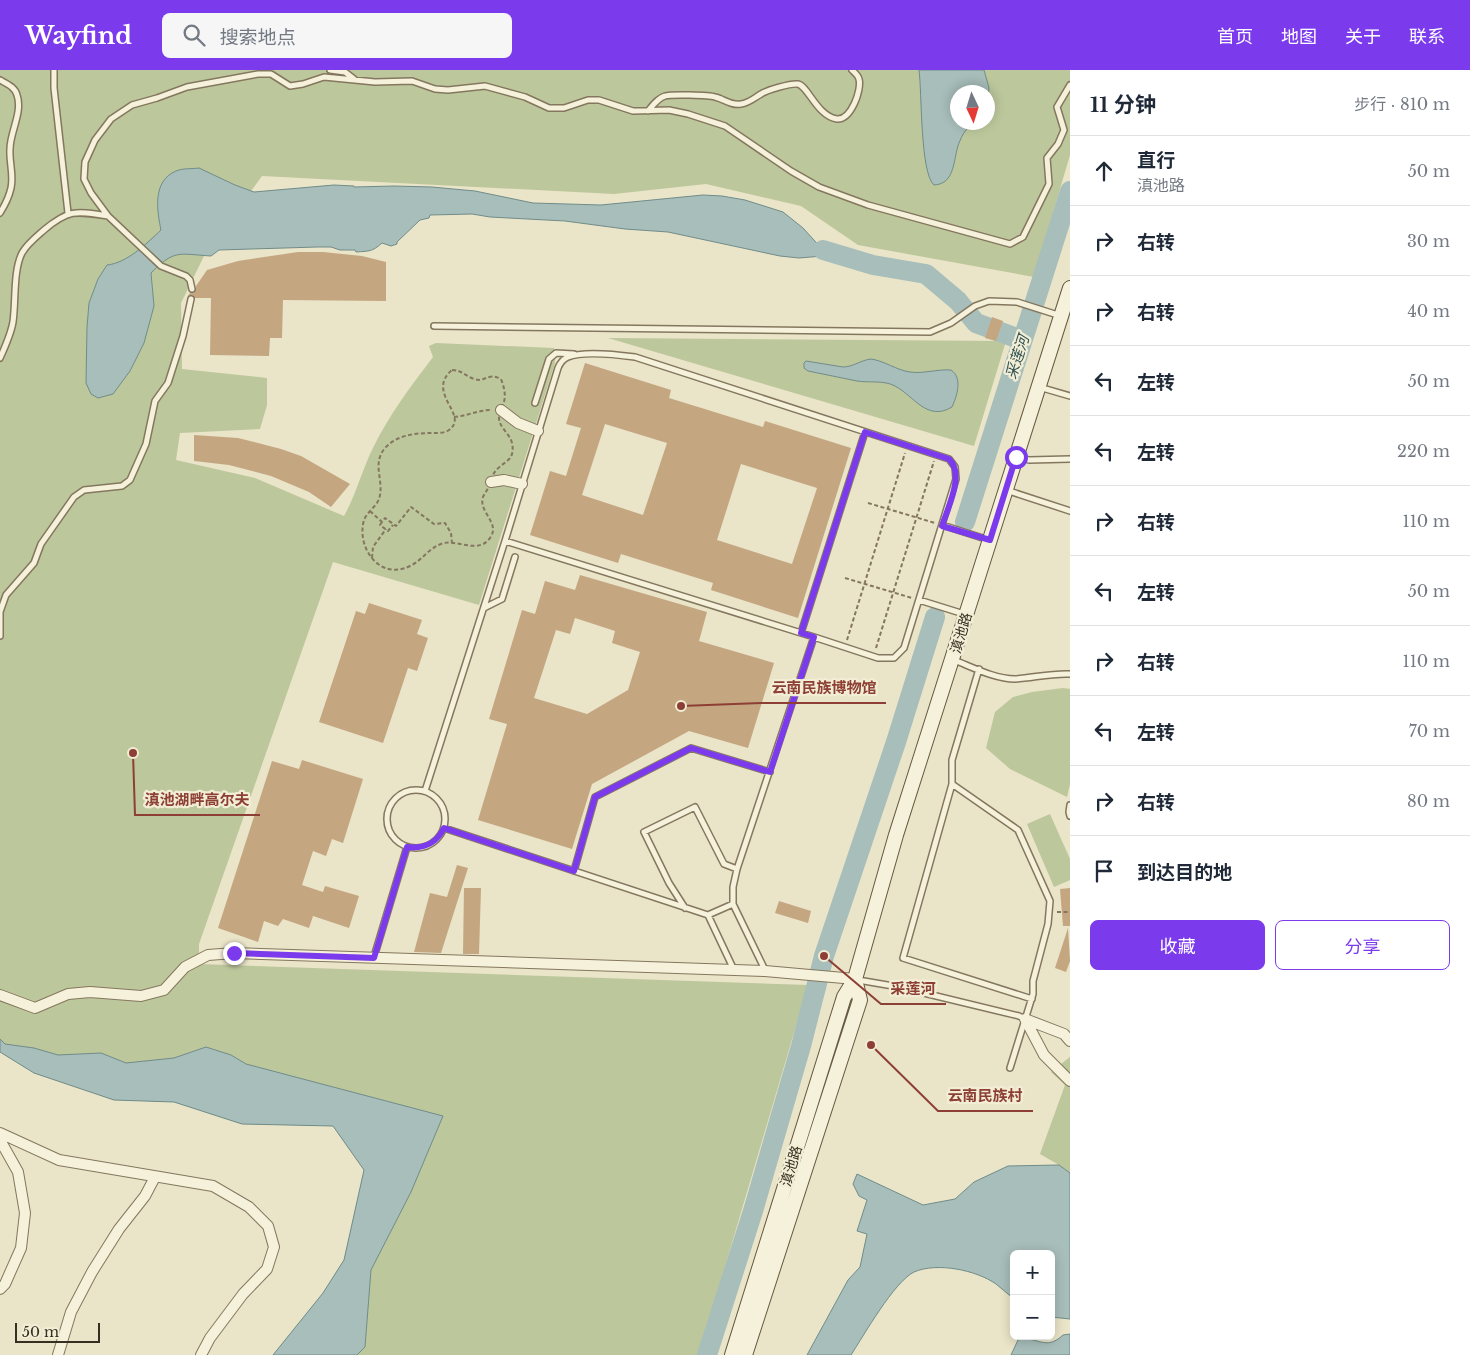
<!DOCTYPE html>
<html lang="zh">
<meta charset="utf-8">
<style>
body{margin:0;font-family:"Libre Baskerville","Noto Sans SC",serif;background:#f6f6f7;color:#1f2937}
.controls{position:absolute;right:15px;bottom:15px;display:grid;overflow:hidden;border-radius:8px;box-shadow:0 2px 12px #0003}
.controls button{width:45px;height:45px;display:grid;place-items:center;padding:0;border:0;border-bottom:1px solid #e0e1e3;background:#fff;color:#1f2937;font:25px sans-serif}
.compass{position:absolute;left:950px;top:15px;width:45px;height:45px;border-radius:50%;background:#fff;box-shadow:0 2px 12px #0003;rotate:176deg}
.scale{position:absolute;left:15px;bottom:12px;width:85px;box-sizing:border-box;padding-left:5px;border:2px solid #362e21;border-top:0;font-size:14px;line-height:18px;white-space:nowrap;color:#362e21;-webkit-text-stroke:4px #f2eed6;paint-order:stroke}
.stop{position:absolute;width:15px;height:15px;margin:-11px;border:4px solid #7c3aed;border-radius:50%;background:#fff}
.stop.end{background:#7c3aed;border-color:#fff;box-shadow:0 1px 5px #0008}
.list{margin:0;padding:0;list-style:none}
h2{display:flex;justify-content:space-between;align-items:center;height:65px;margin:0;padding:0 20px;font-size:21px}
h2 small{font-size:16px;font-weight:400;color:#747a83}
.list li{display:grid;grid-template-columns:32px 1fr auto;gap:15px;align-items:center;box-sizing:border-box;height:70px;padding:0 20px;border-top:1px solid #e0e1e3}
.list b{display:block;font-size:19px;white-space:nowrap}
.list p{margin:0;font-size:16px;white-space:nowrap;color:#747a83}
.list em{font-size:16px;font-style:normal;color:#747a83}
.actions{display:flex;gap:10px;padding:15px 20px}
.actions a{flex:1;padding:11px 0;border:1px solid #7c3aed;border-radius:8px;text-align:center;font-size:18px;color:#7c3aed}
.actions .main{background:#7c3aed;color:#fff}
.icon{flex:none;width:28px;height:28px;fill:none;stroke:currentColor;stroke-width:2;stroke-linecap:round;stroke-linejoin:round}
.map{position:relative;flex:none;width:1070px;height:1285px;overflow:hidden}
header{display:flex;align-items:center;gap:30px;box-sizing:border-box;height:70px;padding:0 25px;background:#7c3aed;color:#fff}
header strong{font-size:24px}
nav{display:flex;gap:28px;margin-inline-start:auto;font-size:18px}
.search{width:350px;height:45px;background:#f6f6f7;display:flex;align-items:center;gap:12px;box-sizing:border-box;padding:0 18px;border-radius:8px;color:#747a83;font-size:19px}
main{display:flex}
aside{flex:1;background:#fff}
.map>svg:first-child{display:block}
.green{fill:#bdc79c;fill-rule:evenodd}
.water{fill:#a8bebb;stroke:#708c89}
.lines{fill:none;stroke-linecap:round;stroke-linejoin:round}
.river{stroke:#a8bebb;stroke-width:20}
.building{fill:#c4a681;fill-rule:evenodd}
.lane-casing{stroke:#84775f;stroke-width:8}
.street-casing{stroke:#84775f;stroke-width:12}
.secondary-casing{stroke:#665942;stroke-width:16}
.path{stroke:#84775f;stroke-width:2;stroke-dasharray:4 2.5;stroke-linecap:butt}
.lane{stroke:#f6f1da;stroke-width:5}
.street{stroke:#f6f1da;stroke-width:10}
.secondary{stroke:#f6f1da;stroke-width:14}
.route{stroke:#7c3aed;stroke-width:6}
.labels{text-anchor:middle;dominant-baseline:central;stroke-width:4.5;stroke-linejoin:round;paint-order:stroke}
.street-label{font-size:14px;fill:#362e21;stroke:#f2eed6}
.water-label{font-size:15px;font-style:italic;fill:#325254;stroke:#f2eed6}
.leader{fill:none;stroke:#8d3f35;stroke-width:2}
.callout-dot{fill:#8d3f35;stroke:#f2eed6;stroke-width:2}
.callout-label{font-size:15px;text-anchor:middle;font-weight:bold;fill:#8d3f35;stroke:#f2eed6;stroke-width:4.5;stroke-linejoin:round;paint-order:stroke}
</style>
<header>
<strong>Wayfind</strong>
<div class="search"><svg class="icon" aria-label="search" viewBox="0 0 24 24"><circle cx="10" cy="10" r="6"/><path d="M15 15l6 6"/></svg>搜索地点</div>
<nav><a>首页</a><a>地图</a><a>关于</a><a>联系</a></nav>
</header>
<main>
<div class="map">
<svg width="1070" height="1285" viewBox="0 0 1070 1285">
<rect width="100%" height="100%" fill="#eae4c8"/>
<path class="green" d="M0,0H1070V85L1034,207L858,175L801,136L706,114L614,124L262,106L205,184L181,233L182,299L267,308V335L260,359L180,363L176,390L255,408L344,446C356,425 362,400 373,378C389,345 411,316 433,287L429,276L436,273L554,278L555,293L479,535L333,492L199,874V894L808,915L699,1285H273L323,1223L344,1190L364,1100L333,1056L242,1054L174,1032L114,1030L34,1003L0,982ZM958,22H988V52H958Z
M608,268L1006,271L974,376Z
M1063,618L1070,619V714L1067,727L1010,699L986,678L995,642L1013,627L1032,622Z
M1050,744L1070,789V810L1054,817L1027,754Z
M1070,987V1103L1059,1095L1040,1084L1065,1015L1051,1002Z"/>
<path class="water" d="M919,0H984L989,18L988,29V22H958V52L972,53C966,59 962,65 959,73C953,88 956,114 934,115C920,103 922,22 919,0Z
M199,98L235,115L254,122L334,115L354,116V117L394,116L432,117L475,121L533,133L601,135L703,125L722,126L745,130L783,142L803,158L823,180V186L799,188L780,186L668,162L625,159L565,151L490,147L472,144L430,145L429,148L420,150L397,172V174L391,176L382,173C372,182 369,181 356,182L355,180H340L331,177H317L219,180L211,186C178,184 175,179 151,203L154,236L144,273L130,301L113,324L98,328L91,324L86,313L87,257L89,233L98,209L107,195C127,193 146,174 161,160C157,141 152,111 176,101C183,98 192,99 199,98Z
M871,289C885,291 896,300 910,302C923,304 937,299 951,300C963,308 957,326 952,337C927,352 914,326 895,316C884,310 869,313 857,311C841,308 824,304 808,301L804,298V293L806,291L843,297C853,297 861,290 871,289Z
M0,969L5,974L34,978L58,985L101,983L126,993L174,988L206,977L231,985L246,994L443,1046L411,1122L371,1200L365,1277L357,1285H273L323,1223L344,1190L364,1100L333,1056L242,1054L174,1032L114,1030L34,1003L0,982Z
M1059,1095L1070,1103V1249L1051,1247V1184H1014V1229C1008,1224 1002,1219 996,1214C976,1200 937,1192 914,1202C894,1212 864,1265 851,1285H807L848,1210L860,1197L867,1164L857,1161L867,1130L859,1126L853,1114L857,1104L923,1135L955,1129L974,1112L1008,1096Z
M1070,1264V1285H1011L1018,1270C1037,1265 1045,1282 1063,1265Z"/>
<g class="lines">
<path class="river" d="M823,180L873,195L926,204L958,231L976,253L1022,270
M965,452L1070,121
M707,1285L753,1141L801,976L824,886L896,672L935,547"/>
</g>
<path class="building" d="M298,182H323L362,186L386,192V231L283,230L282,268H270L269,286L210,285L211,228H195L192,225L188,226L190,223L195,222L196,216L207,200L238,191Z
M992,247L1003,251L996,271L985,268Z
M585,293L671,320L669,328L763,357L765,351L851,378L798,548L711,520L713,513L621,484L618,493L530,465L550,401L566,406L581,358L566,354ZM605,354L667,373L643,445L582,425ZM741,394L817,418L792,494L717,470Z
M194,365L238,368L281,379L301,386L350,414L331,437L309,422L271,406L229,395L194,391Z
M580,505L707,542L699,571L774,593L748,678L689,661L592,714L572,779L478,750L507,654L489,649L522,540L535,544L545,511L575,520ZM575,548L615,561L612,573L640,582L628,620L587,644L534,628L556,560L570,564Z
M369,533L422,550L417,564L428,568L417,601L408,598L383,673L319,652L356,541L365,544Z
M302,690L363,709L343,773L332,769L326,786L313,781L302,815L323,822L325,816L359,826L349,858L313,846L309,858L283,849L278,856L264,851L258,872L218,858L272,691L299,699Z
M457,795L468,798L441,883L414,882L430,823L447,827Z
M464,818H481L479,884H463Z
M1070,818V856H1063L1060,819Z
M779,831L811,841L808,853L775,843Z
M1068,858L1070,891L1066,902L1055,898Z"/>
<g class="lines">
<g class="lane-casing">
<path id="lane" d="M54,0V18L68,143
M330,0L345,2L354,9
M0,10C7,14 15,17 17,25C23,42 10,62 10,79C9,92 14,105 11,118C9,127 5,135 0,143
M648,41C653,35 658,28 665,26C671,24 709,25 715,27C724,29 731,36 741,34C749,33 754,28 761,24C767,20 791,13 798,14C808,16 817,46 837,49C851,50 862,20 859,9C858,5 855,3 852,0
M192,219L190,210L186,206L161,196L108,146L91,123L84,109L85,92L95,70L111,49L132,35L157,28L187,17L258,4H271L290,16L303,14L324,7L375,12L412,11L435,19L448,20L485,16L525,27L549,38H564L588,30H599L633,41L669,40L688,44L725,56L791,101L819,117L868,135L1010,174L1023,167L1049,114L1047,88L1058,74L1064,60L1057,37L1070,15
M434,256L930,262L951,253L975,236L989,231L1017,232L1061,246
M0,288C5,277 11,264 13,252C16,231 13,201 22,183C27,174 36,167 44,160C69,139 76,141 108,146
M1039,317L1070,326
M535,333L549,289L556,283L574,284
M1018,387L1029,390L1070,389
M1006,420L1070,441
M942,455L989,470
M505,471L558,298C560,293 563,289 568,287C583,281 620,285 635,287L949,389L955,397L956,409L904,578L894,588H878L814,567
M919,530L964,544
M484,538L502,529L515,487
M801,563L865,362
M0,566V542L6,525L34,493L41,474L74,427L84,420L122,416L130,410L146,374L155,331L168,313L183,266L191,229
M954,590C972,597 995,609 1015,609C1033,608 1051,603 1070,604
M979,599L952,690V714L1018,760L1050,831L1048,854L1033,911V924L1010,998
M952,714L903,888L1032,929
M387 749a29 29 0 1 1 58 0a29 29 0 1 1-58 0Z
M425,721L505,471L814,567L737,799L733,817V834L708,845L444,758
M1070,735L1069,742L1070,746
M574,801L595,727L691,678L770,702
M733,834L765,900
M685,838L669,813L644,762L695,737L724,794L737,799
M708,845L734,900
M374,887L407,777
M858,910L899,917L1019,946L1025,949"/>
</g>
<g class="street-casing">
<path id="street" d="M501,340L518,353L538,361
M491,412L504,410L522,414
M0,925L35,938L68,924L90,922L141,926L164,920L185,897L208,885L234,883L765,901L855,909
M1025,949L1044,985L1070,1011
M1025,949L1064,964L1070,971
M0,1063L59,1090L213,1116L249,1137L268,1156L274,1177L267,1199L243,1224L210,1268L201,1285
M0,1070L18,1102L25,1143L21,1178L5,1214L0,1219
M58,1285L71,1242L92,1202L119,1159L145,1126L155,1107"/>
</g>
<g class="secondary-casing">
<path id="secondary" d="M732,1285L844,927L855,909L896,765L1070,218
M745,1285L860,930L855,909"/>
</g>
<path class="path" d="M452,300C462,300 465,306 474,309C485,313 487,302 501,309C504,317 506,324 504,332C502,338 499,343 499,349C500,358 510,364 512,373C516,392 502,391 494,403C492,407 491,412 489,417C487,420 485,423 483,427C478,442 501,453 490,468C479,484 458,470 444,473C429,477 423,490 410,496C380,511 356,478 364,450C367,442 376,437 379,429C385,411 371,395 385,378C398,364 417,363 434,363C439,363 445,363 449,360C470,345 425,323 452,300Z
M454,347C467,346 478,340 491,340
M868,433L935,453
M370,441L382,452L385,448L396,456L411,437L434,454L445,453L451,463L452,473
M382,452L380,455L388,461L393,455
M372,488L373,477L386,459
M845,508L912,528
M847,570L905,383
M876,578L934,391
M1057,842H1070"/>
<use href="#lane" class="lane"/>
<use href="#street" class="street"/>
<use href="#secondary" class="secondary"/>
</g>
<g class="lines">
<path class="route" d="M234,883L374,888L407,777C424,779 436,774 444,758L574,801L595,727L691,678L770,702L814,567L801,563L865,362L949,389C965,404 948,437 942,456L990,470L1016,387"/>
</g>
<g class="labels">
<g class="street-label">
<text transform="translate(961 563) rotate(-73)">滇池路</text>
<text transform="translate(791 1096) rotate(-73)">滇池路</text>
</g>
<g class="water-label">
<text transform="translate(1017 287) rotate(-72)">采莲河</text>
</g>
</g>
<path class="leader" d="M681 636L761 633H886M133 683L135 745H260M824 886L881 934H946M871 975L938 1041H1033"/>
<g class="callout-dot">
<circle cx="681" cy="636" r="5"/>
<circle cx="133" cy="683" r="5"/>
<circle cx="824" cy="886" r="5"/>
<circle cx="871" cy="975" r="5"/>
</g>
<g class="callout-label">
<text x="824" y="623">云南民族博物馆</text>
<text x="197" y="735">滇池湖畔高尔夫</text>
<text x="913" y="924">采莲河</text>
<text x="985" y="1031">云南民族村</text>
</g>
</svg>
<div class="controls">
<button>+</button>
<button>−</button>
</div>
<svg class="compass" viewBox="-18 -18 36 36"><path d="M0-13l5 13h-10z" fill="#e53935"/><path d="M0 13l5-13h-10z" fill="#747a83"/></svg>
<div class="scale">50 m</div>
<div class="stop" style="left:1016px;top:387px"></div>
<div class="stop end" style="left:234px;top:883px"></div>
</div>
<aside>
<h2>11 分钟<small>步行 · 810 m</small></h2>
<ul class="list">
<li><svg class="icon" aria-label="ahead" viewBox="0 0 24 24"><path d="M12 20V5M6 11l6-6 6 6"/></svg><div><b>直行</b><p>滇池路</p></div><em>50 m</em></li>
<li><svg class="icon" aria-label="right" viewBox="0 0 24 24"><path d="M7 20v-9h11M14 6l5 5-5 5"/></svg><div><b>右转</b></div><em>30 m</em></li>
<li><svg class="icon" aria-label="right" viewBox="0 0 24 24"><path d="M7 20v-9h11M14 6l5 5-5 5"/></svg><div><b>右转</b></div><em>40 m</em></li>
<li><svg class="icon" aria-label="left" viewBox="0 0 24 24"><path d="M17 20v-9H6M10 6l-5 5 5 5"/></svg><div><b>左转</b></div><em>50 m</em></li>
<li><svg class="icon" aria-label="left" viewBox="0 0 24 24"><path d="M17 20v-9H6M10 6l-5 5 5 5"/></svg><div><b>左转</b></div><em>220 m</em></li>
<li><svg class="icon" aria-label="right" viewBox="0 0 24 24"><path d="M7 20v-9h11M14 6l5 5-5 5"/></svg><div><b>右转</b></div><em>110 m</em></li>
<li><svg class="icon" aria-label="left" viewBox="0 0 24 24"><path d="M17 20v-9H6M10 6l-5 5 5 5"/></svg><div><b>左转</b></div><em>50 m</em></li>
<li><svg class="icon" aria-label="right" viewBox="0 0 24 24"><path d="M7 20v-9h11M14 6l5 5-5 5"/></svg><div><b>右转</b></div><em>110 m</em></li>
<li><svg class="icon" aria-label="left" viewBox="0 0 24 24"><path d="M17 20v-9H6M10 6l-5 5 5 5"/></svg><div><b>左转</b></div><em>70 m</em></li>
<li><svg class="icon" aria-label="right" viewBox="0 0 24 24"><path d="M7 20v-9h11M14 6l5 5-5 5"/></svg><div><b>右转</b></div><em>80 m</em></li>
<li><svg class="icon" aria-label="arrive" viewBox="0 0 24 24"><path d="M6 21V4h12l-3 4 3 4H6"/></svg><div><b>到达目的地</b></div></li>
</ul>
<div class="actions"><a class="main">收藏</a><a>分享</a></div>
</aside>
</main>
